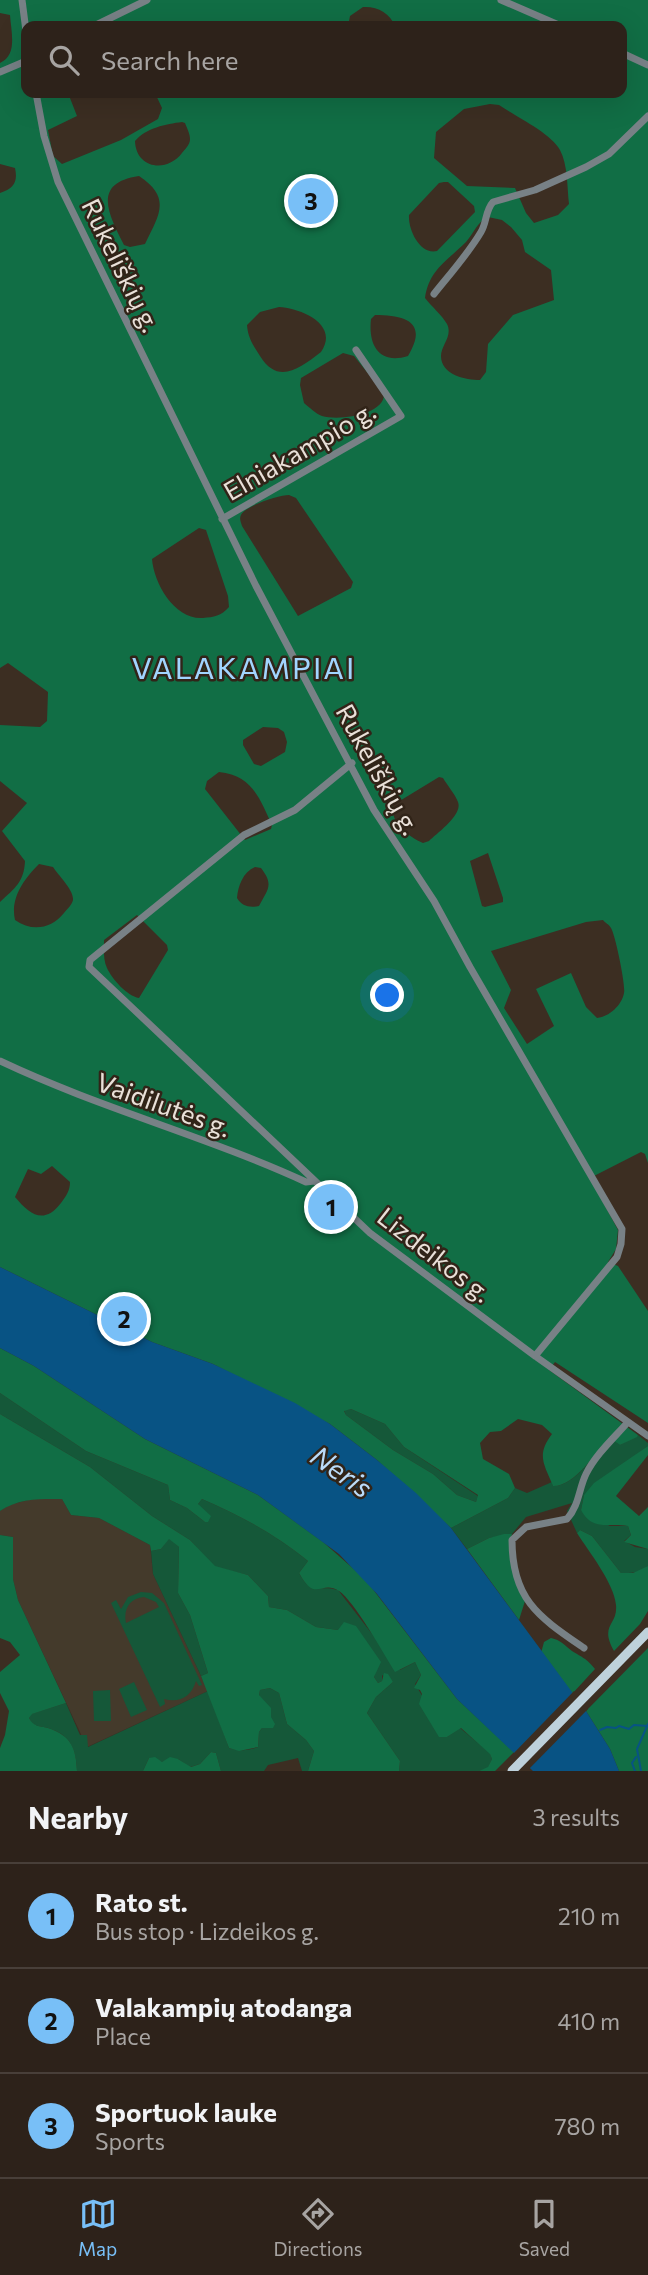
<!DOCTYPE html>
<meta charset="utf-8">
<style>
body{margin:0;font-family:Commissioner,sans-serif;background:#392f27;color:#f1f3f6}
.you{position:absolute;left:388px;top:996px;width:24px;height:24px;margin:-18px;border:5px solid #fff;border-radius:50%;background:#1a73e8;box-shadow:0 0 0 10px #1a73e833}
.badge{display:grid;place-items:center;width:46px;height:46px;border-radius:50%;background:#78bff7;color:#111;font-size:23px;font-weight:700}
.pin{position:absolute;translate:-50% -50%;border:4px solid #fff;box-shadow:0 2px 7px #0006}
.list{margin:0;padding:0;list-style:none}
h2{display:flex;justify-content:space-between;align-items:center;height:91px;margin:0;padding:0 28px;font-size:30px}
h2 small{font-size:23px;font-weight:400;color:#a7a4a2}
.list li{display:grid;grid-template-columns:46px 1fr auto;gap:21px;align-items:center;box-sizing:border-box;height:105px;padding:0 28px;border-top:2px solid #483f39}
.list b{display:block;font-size:26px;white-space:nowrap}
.list p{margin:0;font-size:23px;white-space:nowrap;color:#a7a4a2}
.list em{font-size:23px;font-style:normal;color:#a7a4a2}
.icon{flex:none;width:38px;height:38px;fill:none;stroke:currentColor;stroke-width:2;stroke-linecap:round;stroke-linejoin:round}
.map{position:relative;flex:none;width:648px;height:1771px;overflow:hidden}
.search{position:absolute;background:#2d221a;box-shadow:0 7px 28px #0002;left:21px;right:21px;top:21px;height:77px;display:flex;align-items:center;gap:18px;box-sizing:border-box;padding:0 24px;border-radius:14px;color:#a7a4a2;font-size:26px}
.sheet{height:406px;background:#2d221a}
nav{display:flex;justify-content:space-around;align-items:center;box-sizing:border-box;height:98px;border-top:2px solid #483f39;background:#2d221a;font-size:19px;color:#a7a4a2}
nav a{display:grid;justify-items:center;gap:4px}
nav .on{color:#78bff7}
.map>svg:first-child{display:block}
.education{fill:#443a2b}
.green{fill:#155839;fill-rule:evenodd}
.forest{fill:#116e45;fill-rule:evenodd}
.water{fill:#085384}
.pier{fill:#3c2e22}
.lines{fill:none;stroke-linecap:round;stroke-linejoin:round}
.stream{stroke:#085384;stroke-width:2}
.minor{stroke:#788186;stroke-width:7}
.major{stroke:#bed1db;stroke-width:9}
.labels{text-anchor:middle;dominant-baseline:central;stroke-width:5;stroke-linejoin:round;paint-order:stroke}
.street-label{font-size:26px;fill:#e9e0d8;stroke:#312418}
.water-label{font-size:28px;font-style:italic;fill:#badbf9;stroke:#312418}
.quarter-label{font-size:30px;letter-spacing:2px;fill:#a1d5ff;stroke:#312418}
</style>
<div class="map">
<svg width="648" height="1771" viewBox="0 0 648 1771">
<rect width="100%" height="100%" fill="#3c2e22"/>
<path class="education" d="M32,1499H62L71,1515L99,1518L150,1545L153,1574L208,1691L87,1747L18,1600L13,1579V1537L0,1535V1511L9,1505Z"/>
<path class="green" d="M0,1393L86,1451L168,1485L170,1500L187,1508L205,1522L198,1504L202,1499C241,1516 275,1534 308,1561L299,1573C312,1597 318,1584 338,1590L400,1670L415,1662L421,1675L415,1684L447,1737L460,1728L490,1753L492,1759L488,1768L479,1771H399L400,1761L367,1713L376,1697L393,1682L382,1675V1681L378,1683L374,1677L376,1670L338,1630L316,1627L287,1610L269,1607L268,1596L248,1575L215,1567L190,1540L152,1516L90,1467L0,1414Z
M351,1409L385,1424L404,1447L478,1496L476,1502L457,1495L433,1474L393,1450L346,1415L344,1410Z
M638,1435L648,1443V1446L584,1495L581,1510L610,1526H628L631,1535L624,1541L635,1547L648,1549V1566C640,1573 631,1573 621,1573L592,1536L580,1530L577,1533L567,1511L572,1503L526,1517L512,1534L489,1538L467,1549L451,1528L508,1498L515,1488L527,1493L552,1482L553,1486C574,1487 597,1452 610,1437L620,1445Z
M169,1538L179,1547L178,1593L190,1615L208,1673L201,1676L153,1574L151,1551L161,1549Z
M141,1592L152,1593L164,1603L202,1685L199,1686L196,1681C191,1697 180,1703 164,1699L165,1704L160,1707L111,1603L116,1600L121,1609L128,1597ZM144,1597L156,1602L159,1607L126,1623C123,1609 130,1598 144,1597Z
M134,1682L147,1710L131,1717L119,1689Z
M270,1688L279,1693L287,1724L306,1740L314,1751L308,1771H302L298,1758L268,1765L264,1771H221L216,1753L211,1752L200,1764L190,1767L178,1759L162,1762L149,1758L143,1771H77C76,1749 71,1735 48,1728C39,1726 33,1727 29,1718L31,1714L66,1703L80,1735H87L88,1747L208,1691L229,1748C239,1751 248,1751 258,1747L259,1732L262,1728H273L259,1695L260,1690Z
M110,1690L111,1721H94L93,1691Z"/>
<path class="forest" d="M0,0H648V1163L645,1154L641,1152L590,1178L618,1230L616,1249L608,1262L618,1266L648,1311V1423L555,1362L549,1370L638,1435L637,1437L620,1445L610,1438C596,1452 574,1487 553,1486C544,1464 536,1455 552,1434L542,1425L518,1419L501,1431L490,1432L480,1443L483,1459L509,1474L515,1488L508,1498L451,1528L377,1460L330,1424L213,1364L152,1342L0,1267V902C15,888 24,882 25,861L2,831L27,803L0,781V725L40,727L47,721L48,692L8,663L0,668V193C14,188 18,182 15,168L0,164V63C18,55 11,32 10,15L0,13ZM363,7C377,6 390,13 395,26H622V93H155L162,108L158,119L121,140L62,164L53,156L48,130L77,116L68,93H26V26H348L350,16ZM490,104L499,105C515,116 551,133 560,150C568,165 567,187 569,204L558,215L534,223L526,213L515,188L467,186L434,158L436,132L464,109ZM182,122L185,123C187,128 190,134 190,139C190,145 185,149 182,153C167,173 136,169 135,141C146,128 166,124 182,122ZM139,176C172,198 159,215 145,244L130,247L124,245C109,215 91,183 139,176ZM444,182H448L474,206L475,212L437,251C420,255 408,230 409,215L439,183ZM488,217L502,220L511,227L522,240L525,252L551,270L554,300L513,315L488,344L486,372L480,380C466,380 441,375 441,356C441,345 453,336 447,324C442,315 431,306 425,298C429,270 447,261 466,242C474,233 477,222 488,217ZM279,307C300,308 340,324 321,352C299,369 278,385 260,356C253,345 248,338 247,325L260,312ZM375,315C407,315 428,323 408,356C379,365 368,345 371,319ZM343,353L354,356L384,393C386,415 339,421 322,416C316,414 309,407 304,403L300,385L301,378ZM289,495L296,498L353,582L351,588L298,616L242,526C241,522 239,519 241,515C245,506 279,495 289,495ZM199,528L206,530L228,596L229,607C221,616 214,617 203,618C175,620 154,584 152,559ZM263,727L278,728L284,732L287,742L285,752L261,766L254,764L243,745V740ZM219,772C252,775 260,799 272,825L271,829L245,840L205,789L207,781ZM439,777L443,778C447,785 455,794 458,802C463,815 437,833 429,841L423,843C408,836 390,823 393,805ZM488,853L503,898V902L485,907L482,906L470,861ZM39,864L53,867C58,875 74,890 73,900C72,905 67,909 64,913C51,929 32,932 15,920C10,898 24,879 39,864ZM255,867L261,868C274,885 268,889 259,906C249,908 242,906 237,898C238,886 243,872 255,867ZM137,915L167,945L168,950L139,998C127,996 112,979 107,968C103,960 104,948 104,940ZM603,920C605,923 609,924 611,928C615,934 626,986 624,993C622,1005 609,1017 597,1018L586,1007L571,973L536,989L554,1026L527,1044L504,1008L511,990L491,951L586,922ZM52,1166L70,1182C70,1191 66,1196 61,1203C44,1225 30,1215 15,1197L28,1169L41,1174ZM351,1409L385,1424L404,1447L478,1495L476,1502L457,1495L433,1474L393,1450L346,1415L344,1411Z
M0,1348L34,1366L145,1439L258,1495L323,1542L365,1579L457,1699L514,1752L495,1771H479L488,1767L492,1759L490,1754L461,1728L447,1737H439L419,1704L422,1694L420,1690L414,1688L421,1675L415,1662L395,1672C384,1654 354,1601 339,1591C321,1579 316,1604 299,1573L308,1561C275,1534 241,1516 202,1499L198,1504L211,1516L208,1522H205L187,1508L170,1500L168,1485L86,1451L0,1393Z
M0,1414L90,1467L152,1516L190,1540L215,1566L248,1575L268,1596L269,1607L287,1610L316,1627L338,1630L344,1622L356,1626L381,1662L374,1677L378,1683L382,1681L384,1673L388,1674L393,1682L376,1697L367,1713L400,1761L399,1771H308L314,1751L306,1740L287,1724L279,1693L270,1688L260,1690L259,1695L271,1708V1717L275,1724L273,1728H262L259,1732L258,1747L239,1751L229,1748L201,1676L208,1673L190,1615L178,1593L179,1547L169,1539L161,1549L151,1551L150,1545L99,1518L71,1515L62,1499C40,1499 19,1498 0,1511Z
M648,1446V1455L616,1496L639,1516L648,1507V1549L624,1542L631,1535L628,1526C608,1522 593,1532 581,1510L584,1495L594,1483Z
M580,1530L592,1536L621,1573H633L648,1566V1611L640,1624L614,1651C599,1624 618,1626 616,1605C614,1583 589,1552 577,1533Z
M504,1534H512L510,1543L525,1601L519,1620L467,1549L489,1538Z
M0,1535L13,1537V1579L18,1600L66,1703L32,1714L29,1718C34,1727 39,1726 48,1728C72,1736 76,1749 77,1771H0V1748L5,1735L9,1711L0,1693V1672L20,1655L10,1642L0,1638Z
M551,1638C561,1640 564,1645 572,1651C583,1658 586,1658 595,1669L572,1694L541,1653L544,1642Z
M648,1648V1771H619L610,1749L586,1711Z
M211,1752L216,1753L221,1771H143L149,1758L155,1757L162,1762L170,1757L178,1759L191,1767L200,1764Z"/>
<path class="water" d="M0,1267L152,1342L213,1364L295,1403L330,1424L377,1460L416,1493L451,1528L586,1711L610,1749L619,1771H533L457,1699L377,1594L339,1554L258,1495L145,1439L34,1366L0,1348Z"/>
<path class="pier" d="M574,1691L588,1709L528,1770L512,1755Z"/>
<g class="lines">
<path class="stream" d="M600,1730L607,1727L616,1728L619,1726L629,1729L634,1725L648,1726
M635,1771L632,1763L636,1757
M641,1771L637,1749L648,1724"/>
<path class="minor" d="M22,0L26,31
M501,0L561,26
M94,26L147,0
M622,53L648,65
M0,72L26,61
M36,93L44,136L58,182L256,586L374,810L434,901L470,967L622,1229L621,1244L617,1257L535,1356
M434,294C450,274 468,254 481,232C487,222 485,211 493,202L535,190L586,167L609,154L648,116
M222,519L401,416L356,350
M352,763L295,810L244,835L90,960L89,967L370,1233L535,1356L648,1436
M0,1061C99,1108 206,1136 306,1182L314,1181
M584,1648C539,1617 512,1600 512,1540L526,1527L567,1519C579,1506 579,1488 586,1474C596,1454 614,1438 628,1422"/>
<path class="major" d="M512,1771L648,1632"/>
</g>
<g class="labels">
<g class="street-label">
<text transform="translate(122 265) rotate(64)">Rukeliškių g.</text>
<text transform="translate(299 450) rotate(-30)">Elniakampio g.</text>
<text transform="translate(379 769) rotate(61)">Rukeliškių g.</text>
<text transform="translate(164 1104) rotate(20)">Vaidilutės g.</text>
<text transform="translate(435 1254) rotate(38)">Lizdeikos g.</text>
</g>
<g class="water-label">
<text transform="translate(342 1471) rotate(35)">Neris</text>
</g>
<g class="quarter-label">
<text x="244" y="666">VALAKAMPIAI</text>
</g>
</g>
</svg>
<div class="you"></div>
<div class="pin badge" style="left:331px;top:1207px">1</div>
<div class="pin badge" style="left:124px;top:1319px">2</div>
<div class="pin badge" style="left:311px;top:201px">3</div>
<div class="search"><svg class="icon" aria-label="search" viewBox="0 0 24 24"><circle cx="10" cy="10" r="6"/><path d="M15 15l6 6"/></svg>Search here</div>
</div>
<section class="sheet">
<h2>Nearby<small>3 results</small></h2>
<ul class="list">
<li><span class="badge">1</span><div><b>Rato st.</b><p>Bus stop · Lizdeikos g.</p></div><em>210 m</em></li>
<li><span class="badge">2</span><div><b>Valakampių atodanga</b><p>Place</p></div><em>410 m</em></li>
<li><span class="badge">3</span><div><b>Sportuok lauke</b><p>Sports</p></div><em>780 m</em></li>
</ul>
</section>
<nav>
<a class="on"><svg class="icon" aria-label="map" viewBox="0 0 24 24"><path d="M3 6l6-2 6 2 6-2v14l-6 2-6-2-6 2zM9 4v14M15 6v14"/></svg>Map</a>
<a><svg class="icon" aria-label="directions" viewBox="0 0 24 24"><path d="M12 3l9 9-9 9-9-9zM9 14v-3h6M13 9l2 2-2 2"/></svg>Directions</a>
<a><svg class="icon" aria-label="saved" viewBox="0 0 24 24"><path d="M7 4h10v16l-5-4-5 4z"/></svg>Saved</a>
</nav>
